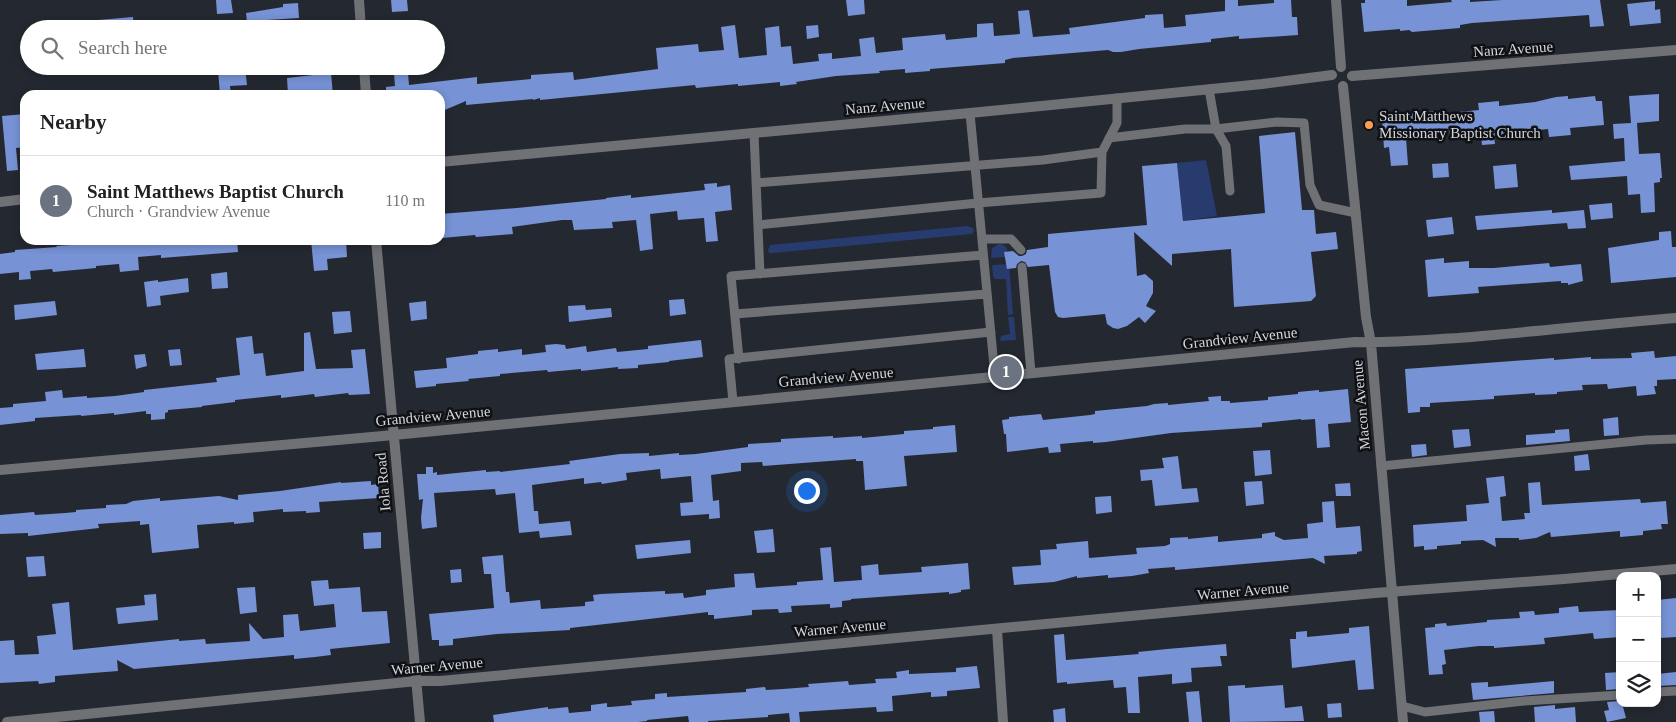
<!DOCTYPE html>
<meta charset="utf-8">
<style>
body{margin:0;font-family:Georgia,serif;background:#f2f2f2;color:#202124}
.controls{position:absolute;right:15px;bottom:15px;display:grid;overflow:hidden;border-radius:10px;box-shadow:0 2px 8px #0003}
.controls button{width:45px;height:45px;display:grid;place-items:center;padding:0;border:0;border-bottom:1px solid #e0e0e0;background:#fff;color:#202124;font:25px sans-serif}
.you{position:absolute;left:806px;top:490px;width:18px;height:18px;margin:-12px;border:4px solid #fff;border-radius:50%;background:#1a73e8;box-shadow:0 0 0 8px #1a73e833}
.badge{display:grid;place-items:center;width:32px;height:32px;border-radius:50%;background:#111827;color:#fff;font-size:16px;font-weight:700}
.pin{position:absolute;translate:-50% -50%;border:2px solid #fff;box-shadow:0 1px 5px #0006}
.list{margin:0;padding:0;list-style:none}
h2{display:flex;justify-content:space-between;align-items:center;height:65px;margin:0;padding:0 20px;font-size:21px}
h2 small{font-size:16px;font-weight:400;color:#757577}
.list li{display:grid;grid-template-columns:32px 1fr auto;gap:15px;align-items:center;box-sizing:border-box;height:90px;padding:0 20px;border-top:1px solid #e0e0e0}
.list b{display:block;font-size:19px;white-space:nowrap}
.list p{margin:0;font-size:16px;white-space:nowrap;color:#757577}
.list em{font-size:16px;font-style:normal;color:#757577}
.icon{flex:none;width:28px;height:28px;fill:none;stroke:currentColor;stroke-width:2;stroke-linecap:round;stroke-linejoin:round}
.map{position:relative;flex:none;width:1676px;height:722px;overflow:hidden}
.search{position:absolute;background:#fff;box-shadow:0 2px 8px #0003;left:20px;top:20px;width:425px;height:55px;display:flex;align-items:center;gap:12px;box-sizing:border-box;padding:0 18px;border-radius:28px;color:#757577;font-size:19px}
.panel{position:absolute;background:#fff;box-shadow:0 2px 8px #0003;left:20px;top:90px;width:425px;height:155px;border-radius:15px}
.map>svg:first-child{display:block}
.green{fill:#283b6f}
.building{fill:#7792d5}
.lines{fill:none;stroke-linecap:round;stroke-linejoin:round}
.lane{stroke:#6f7175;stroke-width:9}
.street{stroke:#6f7175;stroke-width:10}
.poi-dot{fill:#fc9d53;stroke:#0f1114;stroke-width:2}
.labels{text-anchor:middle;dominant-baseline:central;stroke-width:5;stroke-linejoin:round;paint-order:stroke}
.street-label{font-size:15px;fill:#d3d6db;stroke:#0f1114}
.poi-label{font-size:15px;fill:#d3d6db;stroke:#0f1114;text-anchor:start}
</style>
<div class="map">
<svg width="1676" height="722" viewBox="0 0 1676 722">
<rect width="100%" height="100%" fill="#242830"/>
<path class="green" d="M1206,160L1217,216L1183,221L1177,163Z
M967,226L973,228L974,231L972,234L773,253H769L768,250L770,245Z
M999,244H1002L1007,248V257L991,258L992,248Z
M1009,264L1013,314L1008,315L1006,279H995L993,276L992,265Z
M1008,317H1014L1016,340L1000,341L1001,336L1010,334Z"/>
<path class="building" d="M216,0H231L233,13L217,14Z
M391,0H407L408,11L392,12Z
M846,0H864L865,14L848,16Z
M1225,0H1238V6L1274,3V0H1291L1292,17H1297L1298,35L1239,39V36L1211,39V42L1139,49L1121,52H1113L1108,50L1013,58L1005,60V63L930,69V71L905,73V69L879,71L880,73L836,76L796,82L797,84L780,86V82L738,86V84L696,88L695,85L540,100V98L533,100V99L466,105V101L440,112V95H386V87L395,86L394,74L408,73L409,85L477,77V84L531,79V75L573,72L574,80L658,69L656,48L698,44L699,52L724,50L721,27L735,25L739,58L767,55L765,28L779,26L781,47L791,46L793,64L819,61L818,54L832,53V59L861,56L859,39L874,37L876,53L903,50L902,38L945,34L946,40L977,37V24L993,23L994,36L1020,34L1018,11L1029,10L1033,37L1070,34L1069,28L1145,18V15L1163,14L1164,28L1186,26L1185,15L1225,11Z
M1365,0H1407V6L1452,2L1451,0H1470V2L1502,0H1600L1604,26L1590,27L1589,15L1472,23L1460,25V28L1412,32L1409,30L1400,31V29L1364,32L1361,3H1365Z
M1655,1V10L1660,9L1661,23L1630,26L1627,4Z
M298,3L299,18L267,20V24L253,26V21L247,22L246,13L283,7V4Z
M133,17L134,29H98V20Z
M818,25L819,37L807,39L806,26Z
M245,67L247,85L230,86L231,95H220L218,70Z
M331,73L333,95H315V92L288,94L287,78Z
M1659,94V121L1637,123L1639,154L1660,153L1662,178H1660V182L1654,183L1655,212L1641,213L1640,194L1628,195L1627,176L1571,180L1569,166L1625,161L1624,138L1614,139L1613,124L1631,123L1629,96Z
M1568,96V99L1595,96L1596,101H1602L1604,125L1570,128L1571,135L1549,137L1548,129L1502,134V136H1494L1495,144L1482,145L1481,134L1450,136L1449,132L1409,136V138H1406L1408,165L1391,166L1389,147L1384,148L1382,119H1390L1389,114L1438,111V114L1479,110L1478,103L1499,101V106L1535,102L1556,97Z
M25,114V147L16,148L18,170L7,171L2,116Z
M1295,132L1302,210H1314L1316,234L1336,232L1338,249L1311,252L1316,296L1311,301L1234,307L1231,249L1172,254V266L1134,232L1137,276L1145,274L1153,281V293L1146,306L1156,311L1145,323L1139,317L1127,326L1118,329L1113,328L1107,324L1105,314L1063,318L1058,317L1055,312L1049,265L1028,267L1025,262L1021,261L1017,264L1016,268L1007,269L1004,252L1013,251L1019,256H1022L1026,254L1027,250L1048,247V234L1147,225L1142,166L1177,163L1183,221L1265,213L1259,136Z
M1448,163L1449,177L1433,178L1432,164Z
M1516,164L1518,187L1495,189L1493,166Z
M717,183V187L730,185L732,210L715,212L718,241L706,242L704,218L678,220L677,211L650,214L653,249L640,251L636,220L612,222L613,228L574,230L572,220H562L512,227L513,234L476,237L475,235L442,238L440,214L517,208L606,199V198L631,195V198L705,190L704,184Z
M1612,203L1613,218L1591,220L1589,205Z
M1552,210V213L1584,210L1586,228L1568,229L1567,223L1477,230L1475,216Z
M1452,217L1454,234L1428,237L1426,220Z
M1671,231L1672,247H1676V277L1611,283L1608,248L1659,240V232Z
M141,240H237L238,252L161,258V255L138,257L139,270L120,272L119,264L96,266V268L53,272L52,269L30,271L31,279L19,280V272L0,274V254L15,252V250L57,247L56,246Z
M311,240H346L347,257L327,259L328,270L314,271Z
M1444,258V263L1469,261V268H1494L1549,263L1550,267L1581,264L1583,281L1568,285V283H1561V281L1478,287L1479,293L1428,297L1425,260Z
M227,272L228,288L212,289L211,274Z
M188,278L189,292L160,296L161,305L147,307L144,282L158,280V282Z
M684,299L686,314L670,316L669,300Z
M55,301L57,315L15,320L14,305Z
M426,301L427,319L411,321L409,303Z
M585,305L586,310L611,308L612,317L569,322L568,306Z
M350,311L352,332L334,334L332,312Z
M310,332L316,369L353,368L351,350L365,349L370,394L349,395L348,393L315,397L314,394L281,398V395L235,400V402L202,406V407L168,410V412L165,413V419L151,420V414H146V411L114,415V413L81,416V415L35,418V421L0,425V408L13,407V404L46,401L45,392L62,390L63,398L87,396V398L115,396L144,392V390L217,382L216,378L240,375L236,338L252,336L254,354L263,353L266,376L304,371V333Z
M701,340L703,357L669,361V362L638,365V368L618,369V367L581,371V369L548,372L547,370L500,374V376L468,379L469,381L436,384V386L416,388L414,371L447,368L446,358L478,354V351L498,349V352L522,349V355L546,352L545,345L556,344L565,345L566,349L586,346L587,352L616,348L617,352L648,349V346Z
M84,349L86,367L37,370L35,354Z
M180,349L182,365L170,366L168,350Z
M1654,351L1655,358L1676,356V379L1657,380V386H1654L1656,394L1637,396L1636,386L1608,389L1607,384L1582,385L1583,390L1557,392V394L1535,395V393L1523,394L1494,396V399L1430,403V407H1420V412L1408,413L1405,369L1554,358V360L1591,357V359L1632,358L1631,353Z
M145,354L147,366L136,369L134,355Z
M1348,389L1351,422L1328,424L1330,447L1317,448L1315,419L1301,420V419L1262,423V427L1171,433L1106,442L1093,443V441L1060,444L1061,452L1049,453L1048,447L1007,452L1006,434H1004L1002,420L1009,419V417L1041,414L1043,420L1090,415L1095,414V411L1147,406L1154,404L1168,403V405L1209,401L1208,397L1221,396V401H1230V403L1268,400V397L1298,394V392L1319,390V392Z
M1618,417L1619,435L1604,436L1603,419Z
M955,425L957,452L904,456L907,486L865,490L863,461H856V459L763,466L762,462L741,463V471L711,475L713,501L719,500L720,518L709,519V514L681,516L680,503L693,502L691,476L661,479L660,469L626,473L627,480L602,484L601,482L584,484V478L532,485L534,511H538L539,524L570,521L572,535L540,538L539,531L519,533L515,493L496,495L495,489L434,493L437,527L422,529L421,518L423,499L419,500L417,474H426V467H433V473L437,472V475L486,470V472L500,471V472L570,464L569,461L620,454L649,453V456L679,453V455L696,454L748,447V444L781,442V439L833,436V438L862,436V438L904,434V431L933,429V427Z
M1469,429L1471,446L1454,448L1452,430Z
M1569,429L1570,441L1526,445V435L1555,433V430Z
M1426,444L1427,455L1412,457L1411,445Z
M1270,450L1272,474L1255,476L1253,451Z
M1588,454L1590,470L1575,471L1574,456Z
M1178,456L1182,489L1197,488L1199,502L1155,506L1152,480L1141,481L1140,470L1164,468L1162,458Z
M1504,476L1506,496L1500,497L1502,521L1525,519L1524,513H1530L1528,483L1540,482L1542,505L1640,499L1641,503L1666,501L1668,524H1661L1662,529L1643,531V535L1620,537V531L1551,537L1550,532L1536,538L1519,540V538H1495L1496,547L1483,540L1461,541V544L1437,546V549L1424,550V546L1414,547L1413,525L1467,521L1466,505L1489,503L1486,478Z
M371,481V485L378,484L379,498L319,502L320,512L306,513V511L283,512V509L253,512L254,522L234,524V522L197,525L199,548L152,553L149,524L140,525V521L98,524L99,528L28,536V533L0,534V515L34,512L35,515L65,513L76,512V510L106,508V505L126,504L133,501L160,498V501L219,496L238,500V495L280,491L341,482V483Z
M1262,481L1264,504L1246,506L1244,482Z
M1350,483L1351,496H1336L1335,484Z
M1111,496L1112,512L1096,514L1095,497Z
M1334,501L1336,528L1360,526L1362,551L1357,552V554L1324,556L1325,564L1313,558L1175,570V567L1148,569L1149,573L1132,576L1108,578V575L1077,578V576L1054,582L1014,585L1012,567L1041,565L1040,550L1057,549L1056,544L1088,541L1089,558L1137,554L1136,548L1165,546L1170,544V538L1188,537V539L1218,536V542L1262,538V534L1275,532V536L1284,540L1308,538L1307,524L1323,522L1322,502Z
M773,529L775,552L757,553L754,531Z
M381,532V548L364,549L363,533Z
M690,540L691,553L637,559L635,545Z
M831,547L834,582L862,580L861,566L878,564L879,575L922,572L921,567L968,563L970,589L961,590V592L956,593L949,594V592L851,599V600L842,601V607L830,608V604L791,606L792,612L779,613L778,609L752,610V615L714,619V615H708V612L632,621L570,628V630L497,634L453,639V645L439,646V640H432L429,614L494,608L491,574H484L482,557L503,555L506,592H509L510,603L540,600L541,609L585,606V602L594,601L593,595L601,594L665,591V594L683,593L684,598L706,595V590L735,587L734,574L754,573L756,588L797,585V582L823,580L820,548Z
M44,556L46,576L28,577L26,557Z
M461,569L462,582L451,583L450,570Z
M328,580L329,589L360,587L362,612L387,611L390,643L330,649L331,655L315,657L294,659V655L134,669L117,660L118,671L55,676V682L39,684L38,681L0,683V641L14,640L15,655L39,654L37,636L56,634L52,604L69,602L73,650L179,639V641L205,639L206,644L250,641L249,623L263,639L284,637L283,615L298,614L300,631L336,627L334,604L314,606L311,581Z
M255,587L257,612L240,614L237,588Z
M156,594L158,620L118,624L116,608L145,605L144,595Z
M1676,598V637L1660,638L1657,600Z
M1578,606L1579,612L1620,610V637L1594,639L1593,633L1544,638L1545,644L1494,648V646H1479L1444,650L1446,664L1442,665L1443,674L1429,675L1425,628L1435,627V624L1446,623L1447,626L1487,622V620L1520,618L1519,612L1534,611L1535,615L1559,613V608Z
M1369,626L1374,689L1358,690L1355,660L1292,668L1290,639H1296V632L1307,631V637L1349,633V628Z
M1064,634L1066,660L1139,654L1138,652L1167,649L1226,644L1227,656H1220L1222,666L1191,668L1192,682L1172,684V674L1138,677L1140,713H1128L1126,687L1114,688L1113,680L1067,684V682L1057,683L1054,635Z
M977,666L980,688L947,691V696L931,697V692L892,696L893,711L877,712L876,707L799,712L800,722H790L789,713L768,715V717L708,721V722H689L688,716L647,720V721L638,722H494L493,715L548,707V709L568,707L569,713L591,711V705L607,703V707H610L632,705L631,701L655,699V694L667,693V697L746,692V689L765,687L766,690L783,689L809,687L808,684L848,681L849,685L876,683L875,679L897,678L896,672L909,670V674L956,672V668Z
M1620,672V689L1606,690L1605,673Z
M1676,672V685L1658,686L1657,674Z
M1554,681V693L1473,700L1471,683L1488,682V687Z
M1245,685V688L1283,685L1285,708L1302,706L1304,721L1230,722L1228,686Z
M1199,691L1202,722H1189L1186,692Z
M1620,701V703H1622L1626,718L1607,722L1604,711L1609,710L1607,702Z
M1341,703L1342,717L1328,718L1327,704Z
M1555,705V709L1575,707L1576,722H1535L1534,707Z
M1065,708L1066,722H1054L1053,710Z
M1494,711L1495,722H1480L1479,712Z"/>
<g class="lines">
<path class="lane" d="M970,113L995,377
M754,133L760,274
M1109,138L1185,129H1216L1209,89
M756,183L1043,160L1102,152L1117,123V98
M1230,191L1226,146L1216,129L1277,122L1304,123L1310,185L1319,205L1356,213
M758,225L978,203L1101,193L1102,152
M982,239H1011L1021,250
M1022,267L1031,373
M735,314L987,294
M739,359L731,276L983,255
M733,402L729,359L991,332
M1381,466L1646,440L1676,439
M1657,692L1676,691
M1402,706L1425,712L1524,701L1620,695"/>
<path class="street" d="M359,0L361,29
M1336,0L1341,67
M364,66L366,95
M1352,76L1676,50
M1343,86L1366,317L1371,343L1403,722
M440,162L970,113L1262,84L1332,75
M0,202L25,199
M376,240L420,722
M0,470L394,435L1355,342C1390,343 1424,340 1458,338C1531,332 1603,324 1676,318
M997,629L1003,722
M7,722L417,681H440L1375,593L1564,579L1676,569"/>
</g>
<circle class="poi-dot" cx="1369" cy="125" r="5"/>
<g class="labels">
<g class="street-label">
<text transform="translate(1513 49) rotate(-4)">Nanz Avenue</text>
<text transform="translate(885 106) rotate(-5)">Nanz Avenue</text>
<text transform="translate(1240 338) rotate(-6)">Grandview Avenue</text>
<text transform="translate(836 377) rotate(-5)">Grandview Avenue</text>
<text transform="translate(1361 405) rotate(-95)">Macon Avenue</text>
<text transform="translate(433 416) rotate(-5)">Grandview Avenue</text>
<text transform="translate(383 482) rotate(-95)">Iola Road</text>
<text transform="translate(1243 591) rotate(-5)">Warner Avenue</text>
<text transform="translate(840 628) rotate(-5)">Warner Avenue</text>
<text transform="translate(437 666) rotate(-5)">Warner Avenue</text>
</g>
<g class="poi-label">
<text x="1379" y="116">Saint Matthews<tspan x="1379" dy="17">Missionary Baptist Church</tspan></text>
</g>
</g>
</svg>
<div class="controls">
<button>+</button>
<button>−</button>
<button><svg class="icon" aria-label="layers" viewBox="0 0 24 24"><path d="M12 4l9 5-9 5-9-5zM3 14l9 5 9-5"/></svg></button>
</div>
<div class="you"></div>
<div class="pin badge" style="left:1006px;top:372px;background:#6b7280">1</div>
<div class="search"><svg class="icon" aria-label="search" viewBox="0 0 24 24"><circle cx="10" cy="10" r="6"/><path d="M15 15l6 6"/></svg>Search here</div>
<section class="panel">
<h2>Nearby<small></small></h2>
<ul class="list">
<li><span class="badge" style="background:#6b7280">1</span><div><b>Saint Matthews Baptist Church</b><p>Church · Grandview Avenue</p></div><em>110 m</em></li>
</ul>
</section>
</div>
